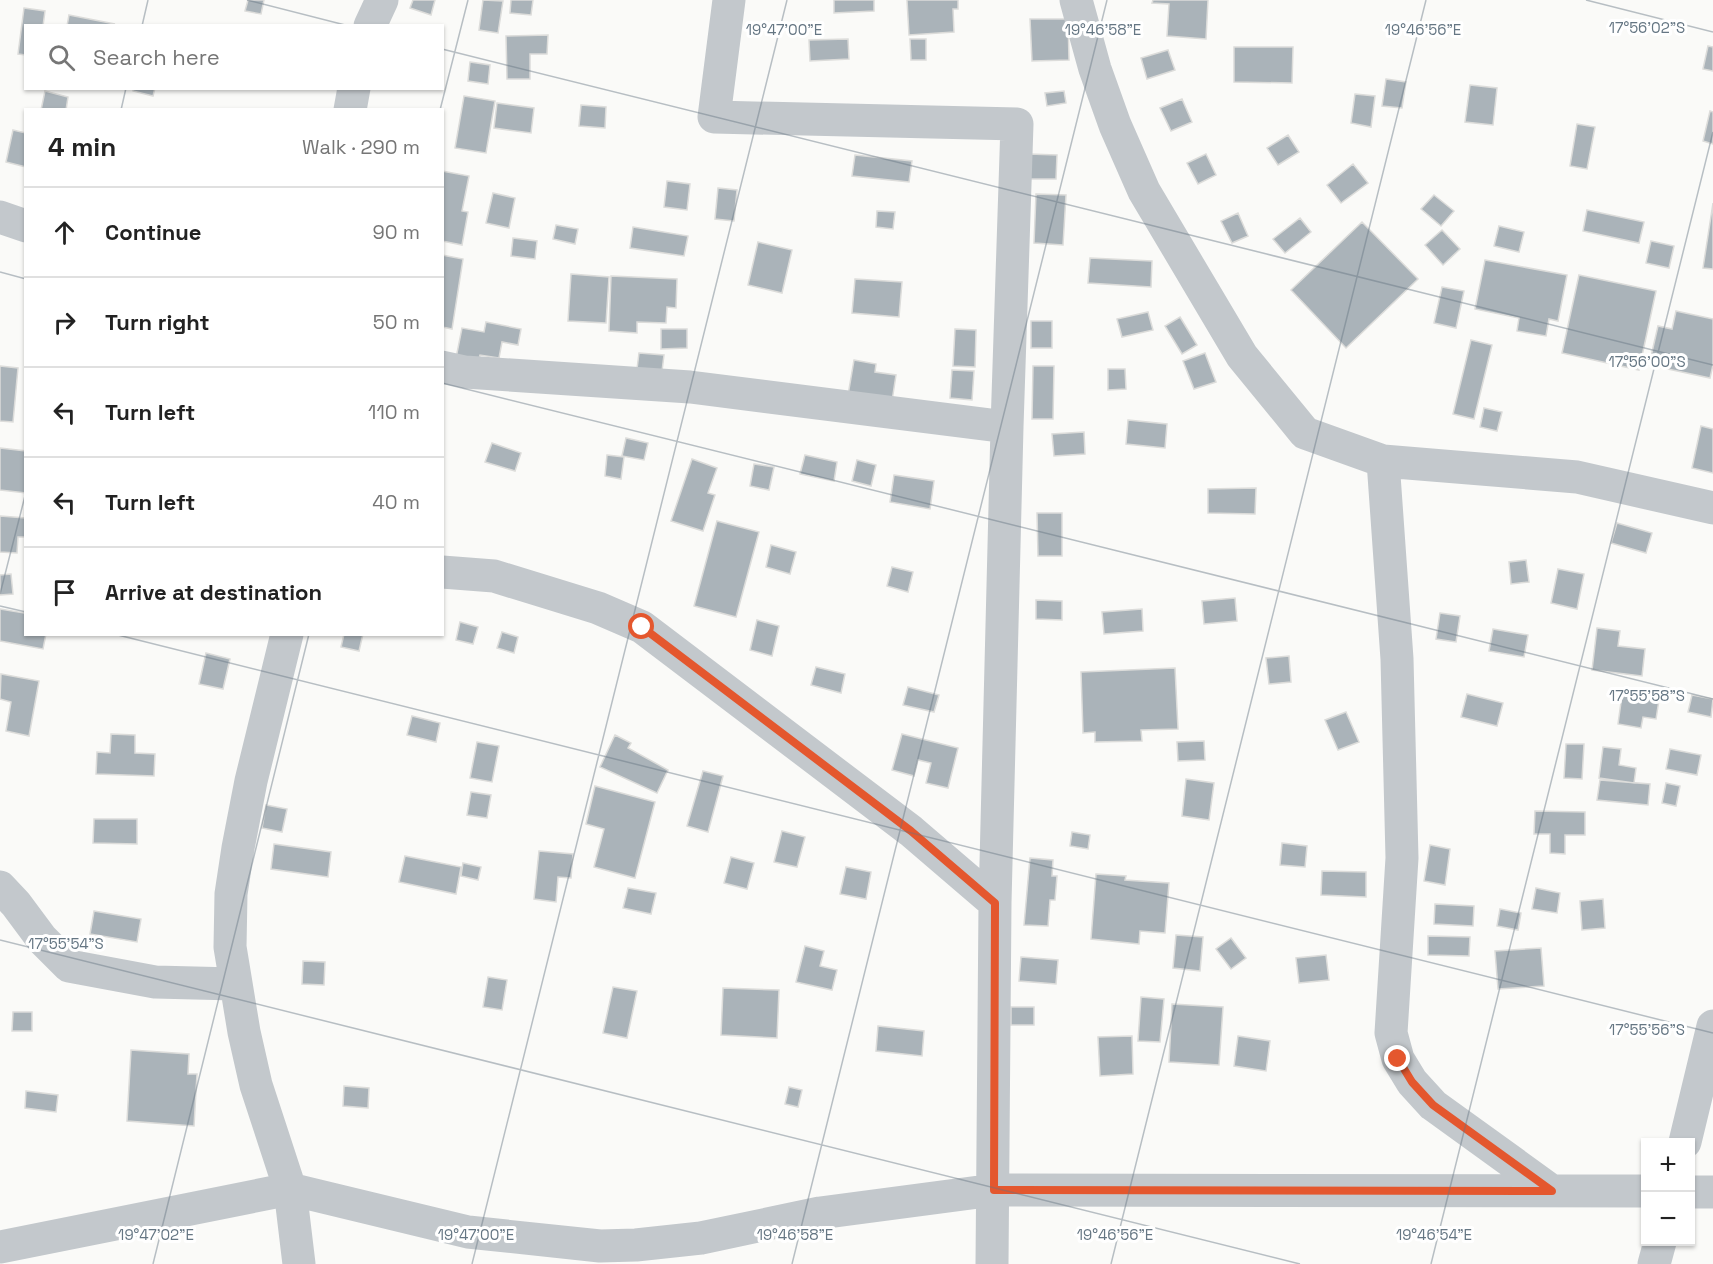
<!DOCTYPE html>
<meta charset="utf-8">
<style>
body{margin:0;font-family:"Space Grotesk",sans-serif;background:#f6f6f6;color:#222}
.controls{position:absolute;right:18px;bottom:18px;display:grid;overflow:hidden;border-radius:0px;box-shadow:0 2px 4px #0004}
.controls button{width:54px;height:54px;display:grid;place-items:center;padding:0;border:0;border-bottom:2px solid #e0e0e0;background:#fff;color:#222;font:30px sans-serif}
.stop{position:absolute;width:18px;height:18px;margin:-14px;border:4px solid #e4572e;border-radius:50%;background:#fff}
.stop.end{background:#e4572e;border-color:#fff;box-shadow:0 2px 6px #0008}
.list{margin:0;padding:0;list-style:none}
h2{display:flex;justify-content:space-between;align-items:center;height:78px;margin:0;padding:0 24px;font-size:26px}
h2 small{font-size:20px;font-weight:400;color:#767676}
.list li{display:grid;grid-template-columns:39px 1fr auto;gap:18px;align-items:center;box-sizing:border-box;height:90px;padding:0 24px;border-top:2px solid #e0e0e0}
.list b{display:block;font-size:22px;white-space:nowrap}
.list em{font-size:20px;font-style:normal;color:#767676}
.icon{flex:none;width:33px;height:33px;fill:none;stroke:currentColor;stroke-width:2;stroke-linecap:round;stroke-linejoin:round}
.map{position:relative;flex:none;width:1713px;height:1264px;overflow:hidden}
.search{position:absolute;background:#fff;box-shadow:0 2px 4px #0004;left:24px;top:24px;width:420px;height:66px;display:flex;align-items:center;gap:15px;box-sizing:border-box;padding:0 21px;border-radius:0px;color:#767676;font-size:22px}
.panel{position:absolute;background:#fff;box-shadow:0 2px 4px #0004;left:24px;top:108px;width:420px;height:528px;border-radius:0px}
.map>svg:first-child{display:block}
.building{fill:#aab3b9;stroke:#dcdcda;stroke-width:1.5}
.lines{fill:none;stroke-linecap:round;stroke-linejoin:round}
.minor{stroke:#c3c8cc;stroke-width:33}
.route{stroke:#e4572e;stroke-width:8}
.ticks{fill:none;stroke:#657683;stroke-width:1.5;stroke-opacity:0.45}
.ticks-label{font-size:15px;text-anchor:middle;fill:#657683;stroke:#fff;stroke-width:6;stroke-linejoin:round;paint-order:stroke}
</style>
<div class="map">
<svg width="1713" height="1264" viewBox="0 0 1713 1264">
<rect width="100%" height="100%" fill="#fafaf8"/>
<path class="building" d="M248,0H264L261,14L245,11Z
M413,0H435L431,15L410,8Z
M483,0L503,1L498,33L479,30Z
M511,0H533L531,15L510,13Z
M834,0H874V11L834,13Z
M907,0H958V9H953L954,32L909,35Z
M1153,0H1208L1206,39L1167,36L1169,4L1152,3Z
M24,8L45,11L43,26H26V55L18,54Z
M69,15L115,24L67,26Z
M1030,19H1068L1069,60L1032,61Z
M548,35L547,54H530V79H507L506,36Z
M848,39L849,59L810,61L809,40Z
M910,39H926V60H911Z
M1708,46L1713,47V71L1703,69Z
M1234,47H1293L1292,83L1234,82Z
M1168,50L1175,70L1147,79L1141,58Z
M470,62L490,65L488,84L468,81Z
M1386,79L1406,82L1402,108L1382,106Z
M1470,85L1497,88L1493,125L1465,122Z
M133,88H155L153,96L133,91Z
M45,91L68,97L66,110H41Z
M1064,91L1066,103L1047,106L1045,93Z
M1355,94L1375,96L1371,127L1351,123Z
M464,96L495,101L486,153L455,148Z
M1182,99L1192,122L1171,131L1160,108Z
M497,103L534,108L531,133L494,128Z
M581,105L606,107L605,128L579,126Z
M1710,111L1713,112V144L1703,141Z
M1577,124L1595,127L1587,169L1570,166Z
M13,130L26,133V167L6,162Z
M1288,135L1299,152L1278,165L1267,148Z
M1029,154L1057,155L1056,179H1029Z
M1206,154L1216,175L1198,184L1187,163Z
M855,155L912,161L909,182L852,176Z
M1353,164L1368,183L1341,203L1327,185Z
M442,171L469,176L462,211L468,212L462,245L442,241Z
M667,181L690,184L687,210L664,207Z
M718,188L737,190L734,221L715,219Z
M493,193L515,198L509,228L486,223Z
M1036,194L1066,195L1063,245L1034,243Z
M1434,195L1454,211L1441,226L1421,209Z
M1713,203V269L1703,268Z
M1587,210L1644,222L1639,243L1583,231Z
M877,211L895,212L893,229L876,227Z
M1238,213L1248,236L1232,243L1221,221Z
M1300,218L1311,232L1285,253L1273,239Z
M1362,222L1418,279L1346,348L1291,290Z
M556,225L578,229L575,244L553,239Z
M1499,226L1524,232L1519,252L1494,246Z
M633,227L688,236L684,256L630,248Z
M1442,230L1460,249L1443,265L1425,245Z
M513,238L537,241L535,259L511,256Z
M1651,241L1674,246L1669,268L1646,263Z
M758,242L792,250L782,293L748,285Z
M442,255L463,259L452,329L442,327Z
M1090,258L1152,261L1151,287L1088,283Z
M1485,260L1567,275L1558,321L1549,319L1546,336L1517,331L1519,318L1475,309Z
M571,274L609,277L606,323L568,321Z
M1579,275L1656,291L1639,370L1562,353Z
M611,276L677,279L676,308L667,307L666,323L637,322V333L609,331Z
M855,279L902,282L899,317L852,313Z
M1442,287L1464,291L1456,328L1434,323Z
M1676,311L1713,319V365L1710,378L1649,365L1658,326L1672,329Z
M1148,312L1153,330L1122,337L1117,319Z
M1180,317L1197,345L1182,354L1165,326Z
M1031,321H1052V348H1031Z
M486,322L521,329L518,345L502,342L499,358L480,355L477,367L455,363L462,328L484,332Z
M661,329H687V348L661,349Z
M955,329L976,330L975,367L953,366Z
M1471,340L1492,345L1474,419L1453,414Z
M639,353L664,355L661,379L636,377Z
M1205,353L1216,382L1194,389L1183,361Z
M854,360L876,364L875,372L896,375L892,401L848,395Z
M0,366L18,368L13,422L0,421Z
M1033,366H1054L1053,419H1032Z
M1108,369H1125L1126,389L1108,390Z
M952,370L974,371L972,400L950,398Z
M1484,408L1502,412L1497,431L1480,427Z
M1128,420L1167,424L1165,448L1126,444Z
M1701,426L1713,429V473L1692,468Z
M1084,432L1085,454L1054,456L1052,434Z
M626,438L648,443L644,460L622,456Z
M492,443L521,453L515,471L485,462Z
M0,448L26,451V493L0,490Z
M607,455L624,457L621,479L605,476Z
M805,455L837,462L834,481L800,474Z
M692,459L717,468L708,493L715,495L703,531L671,521Z
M857,460L876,465L871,486L852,481Z
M754,464L774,467L769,490L750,486Z
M894,475L934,481L930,509L890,502Z
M1256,488L1255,514L1208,513V489Z
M1037,513H1062V556H1038Z
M0,516L26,518V537H18L17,553L0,552Z
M717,521L759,532L736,617L694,606Z
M1617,523L1652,533L1646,553L1611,543Z
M771,545L796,552L790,574L766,567Z
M1526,560L1529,582L1511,584L1509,562Z
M892,567L913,572L908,592L887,586Z
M1558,569L1584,574L1577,609L1551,603Z
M11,574L13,594L0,595V575Z
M1235,598L1237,621L1204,624L1202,601Z
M1036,600L1062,601V620L1036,619Z
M26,608V634H46L43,649L0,641V609L24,613Z
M1142,609L1143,631L1104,634L1102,612Z
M1440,613L1460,616L1456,642L1436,639Z
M757,620L779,626L772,656L750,650Z
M460,622L478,627L473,644L456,640Z
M1597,628L1620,631L1618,646L1645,649L1642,676L1592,670Z
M1493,629L1528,635L1524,657L1489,651Z
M502,632L518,637L514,653L497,648Z
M344,634H363L359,651L341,647Z
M206,653L230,659L223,689L199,684Z
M1289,656L1291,682L1269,684L1266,658Z
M816,667L845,674L841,693L811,685Z
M1175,668L1178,729L1141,730L1142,741L1095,742V732L1083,733L1081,672Z
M1,674L39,681L29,736L6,731L11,702L0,699Z
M908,687L939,695L934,712L903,705Z
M1467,694L1503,703L1497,726L1461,717Z
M1622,695L1659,700L1656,719L1643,717L1641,728L1618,724Z
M1692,695L1713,699L1711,717L1688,712Z
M1346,712L1359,742L1338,750L1325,720Z
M412,716L440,723L436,742L407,735Z
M111,734L135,735V753L155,754L154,776L96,774L97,752L110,753Z
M902,734L958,748L948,788L926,783L931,763L918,760L914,776L892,770Z
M615,735L631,743L628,748L668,770L657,793L600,767Z
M1204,741L1205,760L1178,761L1177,742Z
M477,742L499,746L492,782L470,778Z
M1566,744H1584L1582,779L1564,778Z
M1603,747L1621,749L1619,765L1636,768L1634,783L1599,778Z
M1670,749L1701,755L1697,775L1666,769Z
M703,771L723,776L708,832L687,826Z
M1186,779L1214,783L1209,820L1182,816Z
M1600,780L1650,784L1648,805L1597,800Z
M1666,783L1680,786L1676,806L1662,803Z
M595,786L655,802L635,878L594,867L604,829L586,824Z
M471,792L491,795L487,818L467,815Z
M266,805L287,809L282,832L262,828Z
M1535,811L1585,812V835H1565V854L1550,853V834H1534Z
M94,819H137V844L93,843Z
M782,831L805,837L797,867L774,862Z
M1072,832L1090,835L1088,849L1070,846Z
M1282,843L1307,846L1305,867L1280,865Z
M274,844L331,852L328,877L271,869Z
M1430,845L1450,849L1445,885L1424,881Z
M539,851L573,854L571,878L558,877L556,902L534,899Z
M405,856L461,867L456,894L399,882Z
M731,857L754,863L747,889L724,883Z
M1030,858L1053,860L1052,876H1057L1055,900H1050L1048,926L1024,925Z
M463,863L481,867L478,880L461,876Z
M846,867L871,872L866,899L840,894Z
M1322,871L1366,872V897L1321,895Z
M1096,874L1126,876L1125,880L1169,883L1165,933L1140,931L1139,944L1091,939Z
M628,888L656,893L651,914L623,908Z
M1536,888L1560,893L1557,913L1532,909Z
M1603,899L1605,928L1582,930L1580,901Z
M1435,904L1474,906L1473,926L1434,924Z
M1500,909L1521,913L1518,930L1497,926Z
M94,911L141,919L137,942L90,934Z
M1176,935L1203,937L1200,971L1173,968Z
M1428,936L1470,937L1469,956L1428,955Z
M1231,938L1246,958L1231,969L1216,949Z
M805,946L824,951L820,966L837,970L832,990L796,982Z
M1541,948L1544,986L1498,989L1495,951Z
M1326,955L1329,980L1299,983L1296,958Z
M1021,957L1058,960L1056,984L1019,981Z
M303,961L325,962L324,985L302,984Z
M488,977L507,980L502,1010L483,1007Z
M613,987L637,991L627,1038L603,1033Z
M723,988L779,990L777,1038L721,1035Z
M1141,997L1164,999L1160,1042L1138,1041Z
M1172,1004L1223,1007L1219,1065L1169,1062Z
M1011,1007H1034V1025H1011Z
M13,1012H32V1031H12Z
M878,1026L924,1031L922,1056L876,1051Z
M1132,1036L1133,1074L1100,1076L1098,1037Z
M1238,1036L1270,1041L1266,1071L1234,1066Z
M131,1050L189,1054L188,1074H197L194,1126L127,1121Z
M344,1086L369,1088L368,1108L343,1106Z
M789,1087L802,1090L798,1107L785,1104Z
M26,1091L58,1095L56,1112L25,1108Z"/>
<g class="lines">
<path class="minor" d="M729,0L714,117L1017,124L1007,427L995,903L992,1264
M1076,0L1095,69L1115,125L1144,191L1242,356L1305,433L1383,461L1577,477L1713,508
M370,26L382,0
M350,110L354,88
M0,217L26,226
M442,367L465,372L690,387L1007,427
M1383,461L1397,659L1402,858L1391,1033L1398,1059L1412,1082L1433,1105L1552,1191
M442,572L494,576L598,608L642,627L911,831L995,903
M287,634L251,781L238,848L231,894L230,947L244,1032L256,1085L290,1189L299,1264
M0,887L16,904L42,939L69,966L155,982L235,984
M1685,1142L1713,1026
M1690,1192H1713
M0,1247L290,1189L468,1232L600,1246L636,1245L701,1238L820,1213L994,1190L1646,1191
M1654,1264L1660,1242"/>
</g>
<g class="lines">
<path class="route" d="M642,627L911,831L995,903L994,1190L1552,1191L1433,1105L1412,1082L1398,1059"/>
</g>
<path class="ticks" d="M247,0L349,26M1586,0L1713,32M142,26L148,0M442,49L1713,365M121,110L126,88M440,110L468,0M0,272L26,279M442,383L1713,699M0,594L26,492M0,606L26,612M114,634L1713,1033M0,940L1300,1264M153,1264L309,634M472,1264L787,0M792,1264L1107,0M1111,1264L1426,0M1431,1264L1713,132"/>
<g class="ticks-label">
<text x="1647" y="33">17°56'02"S</text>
<text x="784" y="35">19°47'00"E</text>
<text x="1103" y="35">19°46'58"E</text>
<text x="1423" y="35">19°46'56"E</text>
<text x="1647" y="367">17°56'00"S</text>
<text x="1647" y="701">17°55'58"S</text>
<text x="66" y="949">17°55'54"S</text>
<text x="1647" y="1035">17°55'56"S</text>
<text x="156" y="1240">19°47'02"E</text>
<text x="476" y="1240">19°47'00"E</text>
<text x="795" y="1240">19°46'58"E</text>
<text x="1115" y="1240">19°46'56"E</text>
<text x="1434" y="1240">19°46'54"E</text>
</g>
</svg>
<div class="controls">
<button>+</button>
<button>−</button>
</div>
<div class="stop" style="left:642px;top:627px"></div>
<div class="stop end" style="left:1398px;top:1059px"></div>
<div class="search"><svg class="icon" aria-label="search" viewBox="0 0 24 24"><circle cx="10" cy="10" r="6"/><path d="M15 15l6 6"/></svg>Search here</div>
<section class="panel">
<h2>4 min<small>Walk · 290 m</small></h2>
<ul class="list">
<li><svg class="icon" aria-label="ahead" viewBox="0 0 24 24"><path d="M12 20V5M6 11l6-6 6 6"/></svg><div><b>Continue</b></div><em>90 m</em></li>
<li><svg class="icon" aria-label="right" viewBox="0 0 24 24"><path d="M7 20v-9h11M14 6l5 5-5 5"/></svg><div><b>Turn right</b></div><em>50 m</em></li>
<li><svg class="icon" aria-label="left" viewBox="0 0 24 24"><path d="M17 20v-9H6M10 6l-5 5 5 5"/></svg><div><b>Turn left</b></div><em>110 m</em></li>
<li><svg class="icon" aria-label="left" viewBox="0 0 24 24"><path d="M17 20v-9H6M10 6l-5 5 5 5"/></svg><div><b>Turn left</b></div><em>40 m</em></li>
<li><svg class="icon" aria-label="arrive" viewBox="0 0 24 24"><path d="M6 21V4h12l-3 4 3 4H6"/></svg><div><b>Arrive at destination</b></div></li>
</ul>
</section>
</div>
